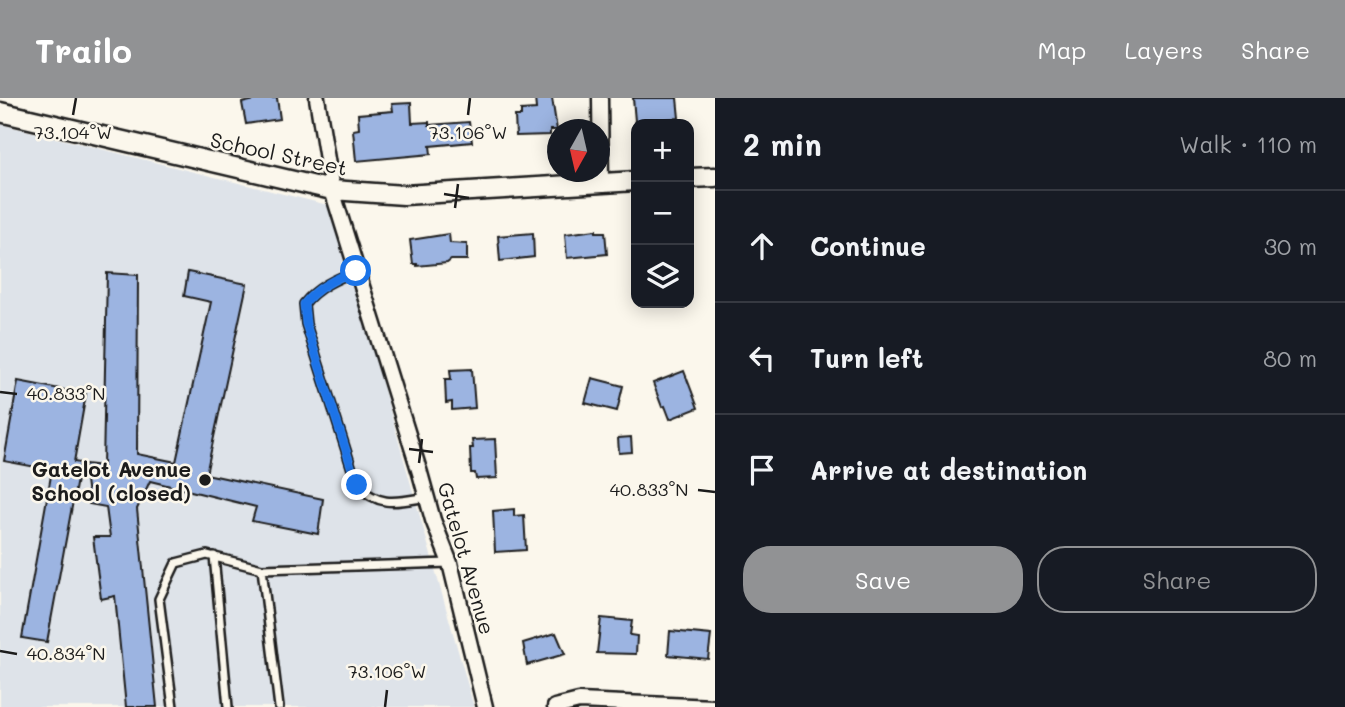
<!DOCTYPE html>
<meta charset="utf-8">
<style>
body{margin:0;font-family:Mali,sans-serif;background:#20242c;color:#f1f3f6}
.controls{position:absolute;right:21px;top:21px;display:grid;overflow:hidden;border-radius:14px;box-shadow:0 4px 18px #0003}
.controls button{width:63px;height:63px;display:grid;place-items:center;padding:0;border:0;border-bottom:2px solid #363941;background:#171b24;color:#f1f3f6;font:35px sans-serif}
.compass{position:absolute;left:547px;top:21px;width:63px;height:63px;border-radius:50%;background:#171b24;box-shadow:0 4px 18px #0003;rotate:188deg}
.stop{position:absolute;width:21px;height:21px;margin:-16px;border:5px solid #1a73e8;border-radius:50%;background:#fff}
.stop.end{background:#1a73e8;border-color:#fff;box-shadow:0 2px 7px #0008}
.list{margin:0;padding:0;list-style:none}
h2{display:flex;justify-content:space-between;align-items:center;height:91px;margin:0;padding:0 28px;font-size:30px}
h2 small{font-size:23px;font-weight:400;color:#9ea1a6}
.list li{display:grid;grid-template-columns:46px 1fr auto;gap:21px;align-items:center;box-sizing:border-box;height:112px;padding:0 28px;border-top:2px solid #363941}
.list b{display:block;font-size:26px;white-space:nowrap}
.list em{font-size:23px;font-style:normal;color:#9ea1a6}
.actions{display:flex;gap:14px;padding:21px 28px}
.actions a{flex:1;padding:16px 0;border:2px solid #919294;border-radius:28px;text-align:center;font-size:24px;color:#919294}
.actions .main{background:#919294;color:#fff}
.icon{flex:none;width:38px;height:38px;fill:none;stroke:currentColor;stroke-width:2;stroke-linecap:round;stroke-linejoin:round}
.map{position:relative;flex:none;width:715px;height:609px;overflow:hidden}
header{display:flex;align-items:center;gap:42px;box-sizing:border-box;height:98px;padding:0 35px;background:#919294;color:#fff}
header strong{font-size:33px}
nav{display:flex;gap:38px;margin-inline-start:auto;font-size:24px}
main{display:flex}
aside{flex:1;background:#171b24}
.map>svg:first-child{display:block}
.built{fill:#dee3e9}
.building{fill:#9cb4e1;stroke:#1c1c1c;stroke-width:2}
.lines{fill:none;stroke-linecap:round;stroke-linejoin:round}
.service-casing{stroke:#1c1c1c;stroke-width:12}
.minor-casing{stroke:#1c1c1c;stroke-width:19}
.tertiary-casing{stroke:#1c1c1c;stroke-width:23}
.service{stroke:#fbf7ec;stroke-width:7}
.minor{stroke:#fbf7ec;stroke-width:14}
.tertiary{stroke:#fbf7ec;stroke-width:18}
.route{stroke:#1a73e8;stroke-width:9}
.ticks{fill:none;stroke:#1c1c1c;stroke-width:2.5}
.poi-dot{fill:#1c1c1c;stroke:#fbf7ec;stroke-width:2.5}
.labels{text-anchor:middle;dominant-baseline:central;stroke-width:5;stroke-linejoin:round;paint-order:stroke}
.street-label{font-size:21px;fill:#1c1c1c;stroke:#fbf7ec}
.poi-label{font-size:21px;font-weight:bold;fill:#1c1c1c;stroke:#fbf7ec;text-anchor:end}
.ticks-label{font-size:18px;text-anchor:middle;fill:#1c1c1c;stroke:#fbf7ec;stroke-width:5;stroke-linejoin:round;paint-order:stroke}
</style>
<header>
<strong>Trailo</strong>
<nav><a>Map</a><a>Layers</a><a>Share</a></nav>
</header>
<main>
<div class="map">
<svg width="715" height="609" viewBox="0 0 715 609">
<rect width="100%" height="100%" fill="#fbf7ec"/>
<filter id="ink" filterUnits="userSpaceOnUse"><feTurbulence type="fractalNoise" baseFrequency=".0143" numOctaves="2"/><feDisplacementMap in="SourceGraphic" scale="14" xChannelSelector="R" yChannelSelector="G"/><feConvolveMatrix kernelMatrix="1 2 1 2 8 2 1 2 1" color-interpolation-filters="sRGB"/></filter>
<g filter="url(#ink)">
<path class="built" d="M0,26L332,108L474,609H0Z"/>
<path class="building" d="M263,0H277L280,21L246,26L242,5Z
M535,0H552L557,32H550V37L516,38L515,18H521V12L536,11Z
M633,0H677L679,20L635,23Z
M411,5L412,25L429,24V27L469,24L472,44L430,48L431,56L356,63L353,32L359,31L358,16L393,13L392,6Z
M596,132V134H605L607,156L567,160L565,136Z
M533,135L534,159L500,163L498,138Z
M449,136L450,145L467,146V162H451L447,165L417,168V166H413L410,142Z
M188,174L247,186L206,376L323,401L318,436L252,423L256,409L150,383L137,411L157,609H126L115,498L101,501L93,439H110L106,409L89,406L84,366L103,368L107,175L138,177L137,356L176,364L211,204L184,198Z
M472,271L475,310L452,312V304L446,305L445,281H451L450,272Z
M684,273L698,310L670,321L665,308L662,309L653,285Z
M592,280L623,288L617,313L585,305Z
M18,283L86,296L74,364L80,365L47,544L22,540L52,372L4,363Z
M631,339L632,354L619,355L618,340Z
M495,341L497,380L476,381L475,375H471L470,350H473L472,342Z
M514,411V418L524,417L526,452L495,454L493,413Z
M601,520L632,523L630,537L637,538L636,556L597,555Z
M670,533L711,537L708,561L668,557Z
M556,535L565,556L527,567L523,545Z"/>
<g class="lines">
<g class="service-casing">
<path id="service" d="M356,173C336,181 317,189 304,206L306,226L357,387C380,410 397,404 427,399
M214,458L228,609
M262,471L279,609
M173,609L159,501L176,465L207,457L262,471L450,465"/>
</g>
<g class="minor-casing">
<path id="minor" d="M317,0L332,92L420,375L433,422L450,465L485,609
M600,0L601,85
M555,609L579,603L713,609"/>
</g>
<g class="tertiary-casing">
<path id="tertiary" d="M0,14L332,92L404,97L636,83
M689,80L715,79"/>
</g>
<use href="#service" class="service"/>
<use href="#minor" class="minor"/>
<use href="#tertiary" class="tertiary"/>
</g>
</g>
<g class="lines" filter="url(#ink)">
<path class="route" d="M356,173C336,180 317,189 304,206L306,226L357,387"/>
</g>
<path class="ticks" d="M73,17L76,0M468,17L470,0M444,96L469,100M455,110L458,86M0,294L17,296M409,351L433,354M419,365L422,341M698,392L715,394M0,553L17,556M385,609L387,592"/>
<circle class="poi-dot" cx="205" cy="382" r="7"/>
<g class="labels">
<g class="street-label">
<text transform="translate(279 55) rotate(12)">School Street</text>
<text transform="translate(467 460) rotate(74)">Gatelot Avenue</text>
</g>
<g class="poi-label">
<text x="191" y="370">Gatelot Avenue<tspan x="191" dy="24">School (closed)</tspan></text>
</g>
</g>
<g class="ticks-label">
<text x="73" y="41">73.104°W</text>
<text x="468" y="41">73.106°W</text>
<text x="66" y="302">40.833°N</text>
<text x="649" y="398">40.833°N</text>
<text x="66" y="562">40.834°N</text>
<text x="387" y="580">73.106°W</text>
</g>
</svg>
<div class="controls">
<button>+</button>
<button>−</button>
<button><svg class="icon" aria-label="layers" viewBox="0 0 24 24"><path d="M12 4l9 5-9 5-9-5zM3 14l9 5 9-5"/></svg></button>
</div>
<svg class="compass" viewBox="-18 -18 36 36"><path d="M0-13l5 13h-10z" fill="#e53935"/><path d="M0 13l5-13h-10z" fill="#9ea1a6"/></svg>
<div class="stop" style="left:356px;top:173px"></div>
<div class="stop end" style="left:357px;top:387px"></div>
</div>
<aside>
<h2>2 min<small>Walk · 110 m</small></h2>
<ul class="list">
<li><svg class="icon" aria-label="ahead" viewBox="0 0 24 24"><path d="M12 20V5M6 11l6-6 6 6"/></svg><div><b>Continue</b></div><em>30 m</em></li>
<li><svg class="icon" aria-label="left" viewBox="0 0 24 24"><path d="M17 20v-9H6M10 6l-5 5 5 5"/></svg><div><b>Turn left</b></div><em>80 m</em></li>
<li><svg class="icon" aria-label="arrive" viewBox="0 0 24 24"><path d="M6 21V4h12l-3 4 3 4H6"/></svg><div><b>Arrive at destination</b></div></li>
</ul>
<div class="actions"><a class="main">Save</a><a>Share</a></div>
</aside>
</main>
